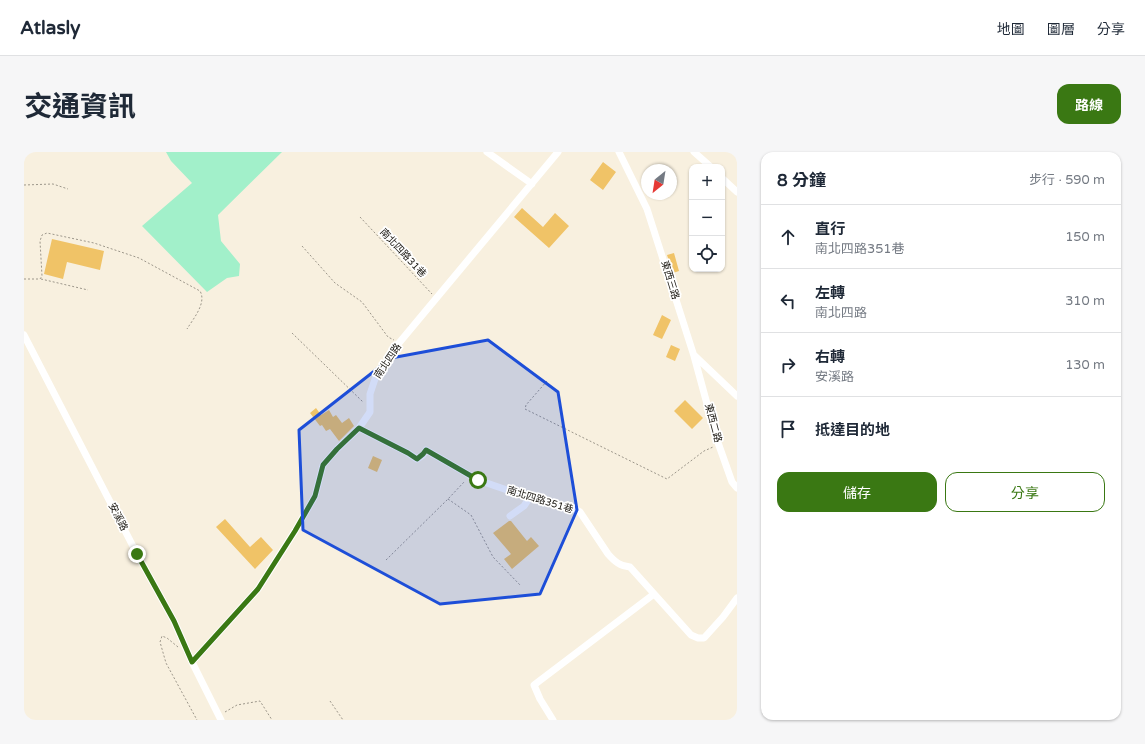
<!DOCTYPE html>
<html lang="zh-TW">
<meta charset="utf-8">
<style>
body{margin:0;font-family:"Varela Round","Noto Sans TC",sans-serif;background:#f6f6f7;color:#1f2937}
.controls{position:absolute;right:12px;top:12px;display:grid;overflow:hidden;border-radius:8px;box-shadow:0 1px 3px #0004}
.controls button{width:36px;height:36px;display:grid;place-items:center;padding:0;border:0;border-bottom:1px solid #e0e1e3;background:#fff;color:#1f2937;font:20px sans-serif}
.compass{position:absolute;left:617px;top:12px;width:36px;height:36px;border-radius:50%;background:#fff;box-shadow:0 1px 3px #0004;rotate:210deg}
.stop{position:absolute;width:12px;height:12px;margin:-9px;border:3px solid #3a7813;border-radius:50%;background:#fff}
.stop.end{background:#3a7813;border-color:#fff;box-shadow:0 1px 4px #0008}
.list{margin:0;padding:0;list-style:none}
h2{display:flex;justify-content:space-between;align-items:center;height:52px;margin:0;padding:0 16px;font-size:17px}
h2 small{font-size:13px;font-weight:400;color:#747a83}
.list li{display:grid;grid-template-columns:26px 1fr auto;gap:12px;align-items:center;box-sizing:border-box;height:64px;padding:0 16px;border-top:1px solid #e0e1e3}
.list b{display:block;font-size:15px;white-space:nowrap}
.list p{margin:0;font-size:13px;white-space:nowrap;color:#747a83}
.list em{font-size:13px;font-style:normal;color:#747a83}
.actions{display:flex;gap:8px;padding:12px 16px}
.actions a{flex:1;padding:9px 0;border:1px solid #3a7813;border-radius:12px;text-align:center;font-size:14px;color:#3a7813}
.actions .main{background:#3a7813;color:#fff}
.icon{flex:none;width:22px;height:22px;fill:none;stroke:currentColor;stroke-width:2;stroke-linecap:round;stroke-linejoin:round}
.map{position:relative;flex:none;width:713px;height:568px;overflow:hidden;border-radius:12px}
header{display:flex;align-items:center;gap:24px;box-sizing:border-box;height:56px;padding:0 20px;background:#fff;border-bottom:1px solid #e0e1e3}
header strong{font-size:19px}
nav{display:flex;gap:22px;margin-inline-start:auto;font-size:14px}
.intro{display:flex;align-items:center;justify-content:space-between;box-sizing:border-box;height:96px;padding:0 24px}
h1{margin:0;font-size:28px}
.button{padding:10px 18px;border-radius:12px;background:#3a7813;color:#fff;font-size:14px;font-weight:700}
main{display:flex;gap:24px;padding:0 24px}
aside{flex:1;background:#fff;border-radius:12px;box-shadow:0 1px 3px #0004}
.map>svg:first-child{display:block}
.green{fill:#a2f0ca}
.building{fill:#f0c367}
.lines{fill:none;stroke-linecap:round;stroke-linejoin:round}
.path{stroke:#9c968a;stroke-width:1;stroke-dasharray:2 2;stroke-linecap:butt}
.minor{stroke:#fff;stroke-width:7}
.route{stroke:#3a7813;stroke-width:5}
.marked{fill:#1d4ed8;fill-opacity:0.2;stroke:#1d4ed8;stroke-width:3;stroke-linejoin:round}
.labels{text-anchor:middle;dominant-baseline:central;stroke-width:3.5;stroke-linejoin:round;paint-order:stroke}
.street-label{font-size:10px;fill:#1a1711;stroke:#fff}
</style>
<header>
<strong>Atlasly</strong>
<nav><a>地圖</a><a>圖層</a><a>分享</a></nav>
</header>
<div class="intro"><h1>交通資訊</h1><a class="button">路線</a></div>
<main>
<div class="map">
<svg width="713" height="568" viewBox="0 0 713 568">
<rect width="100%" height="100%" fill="#f8f0df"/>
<path class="green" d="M142,0H258L194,63L197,89L216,112L215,124L203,126L183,140L118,74L168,31L147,9Z"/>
<path class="building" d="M579,10L592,20L579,38L566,28Z
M498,56L519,75L531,61L545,74L525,96L490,65Z
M28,87L80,99L76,118L43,110L39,127L20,122Z
M650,101L655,119L649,121L643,103Z
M638,163L647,168L638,187L629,183Z
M647,193L656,197L651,209L642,205Z
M661,248L679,266L668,277L650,259Z
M292,256L297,263L305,258L309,265L312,263L318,271L325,266L330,274L315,289L306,277L302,279L298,273L296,274L286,261Z
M349,304L358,308L353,320L344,316Z
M201,367L226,395L237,385L249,398L231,417L192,375Z
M485,369H487L503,389L507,385L515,394L488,417L480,407L487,402L469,381Z"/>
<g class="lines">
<path class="path" d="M0,33L29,32L44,37
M336,65L408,142
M278,94L311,131L338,150L364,185L370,188
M0,127H16L18,124L16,89L18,83L23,81L70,91L115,106L176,139C183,151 169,167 163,177
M17,127L64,138
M268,181L339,250
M523,229L502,253L501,257L643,327L680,299L689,295
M424,347L447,363L469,405L497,434
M362,408L424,347L441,329
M154,495L143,486L138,484L136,490L142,511L173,568
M306,549L319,568
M201,560L213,553L236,549L248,568"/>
<path class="minor" d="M463,0L508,32
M595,0L623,57L670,204L692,285L708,330L713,336
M670,0L687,15
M698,26L713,40
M0,183L113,402L150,469L168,510L197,568
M671,204L713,244
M335,276L384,301L393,307L399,303L402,298L454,328L483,338L548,356L556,360L584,402C591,410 596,414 606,415L667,483L674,486H680L699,465L713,446
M486,364L500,354L506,345
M168,510L234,437L271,379L291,344L299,313L313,297L335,276L346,260V242L351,227L375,191L534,0
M529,568L516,547L510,533L630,442"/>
</g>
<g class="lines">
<path class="route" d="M113,402L150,469L168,510L234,437L271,379L291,344L299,313L313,297L335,276L384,301L393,307L399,302L402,298L454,328"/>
</g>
<path class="marked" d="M464,188L534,240L553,358L516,442L416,452L279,378L275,278L367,206Z"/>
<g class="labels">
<g class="street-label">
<text transform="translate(379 101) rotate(47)">南北四路31巷</text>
<text transform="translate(646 128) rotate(73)">東西三路</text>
<text transform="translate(364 209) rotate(-56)">南北四路</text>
<text transform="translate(689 271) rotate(75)">東西二路</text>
<text transform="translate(516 348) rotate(17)">南北四路351巷</text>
<text transform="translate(94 365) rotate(63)">安溪路</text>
</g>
</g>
</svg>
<div class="controls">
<button>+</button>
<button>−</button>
<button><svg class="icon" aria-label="locate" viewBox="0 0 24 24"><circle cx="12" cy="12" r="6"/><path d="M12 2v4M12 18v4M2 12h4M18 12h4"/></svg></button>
</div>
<svg class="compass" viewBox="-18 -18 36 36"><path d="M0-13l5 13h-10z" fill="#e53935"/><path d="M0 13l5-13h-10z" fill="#747a83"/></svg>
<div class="stop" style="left:454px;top:328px"></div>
<div class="stop end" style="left:113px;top:402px"></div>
</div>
<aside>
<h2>8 分鐘<small>步行 · 590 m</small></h2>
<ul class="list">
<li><svg class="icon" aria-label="ahead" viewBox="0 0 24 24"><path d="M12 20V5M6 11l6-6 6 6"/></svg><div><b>直行</b><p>南北四路351巷</p></div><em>150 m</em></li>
<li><svg class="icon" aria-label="left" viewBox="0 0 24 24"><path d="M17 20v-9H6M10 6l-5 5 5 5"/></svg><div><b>左轉</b><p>南北四路</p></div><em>310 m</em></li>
<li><svg class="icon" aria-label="right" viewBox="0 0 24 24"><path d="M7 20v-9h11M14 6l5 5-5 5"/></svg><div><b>右轉</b><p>安溪路</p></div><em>130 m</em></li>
<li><svg class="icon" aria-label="arrive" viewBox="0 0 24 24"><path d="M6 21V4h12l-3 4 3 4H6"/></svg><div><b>抵達目的地</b></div></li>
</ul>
<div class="actions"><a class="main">儲存</a><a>分享</a></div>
</aside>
</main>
